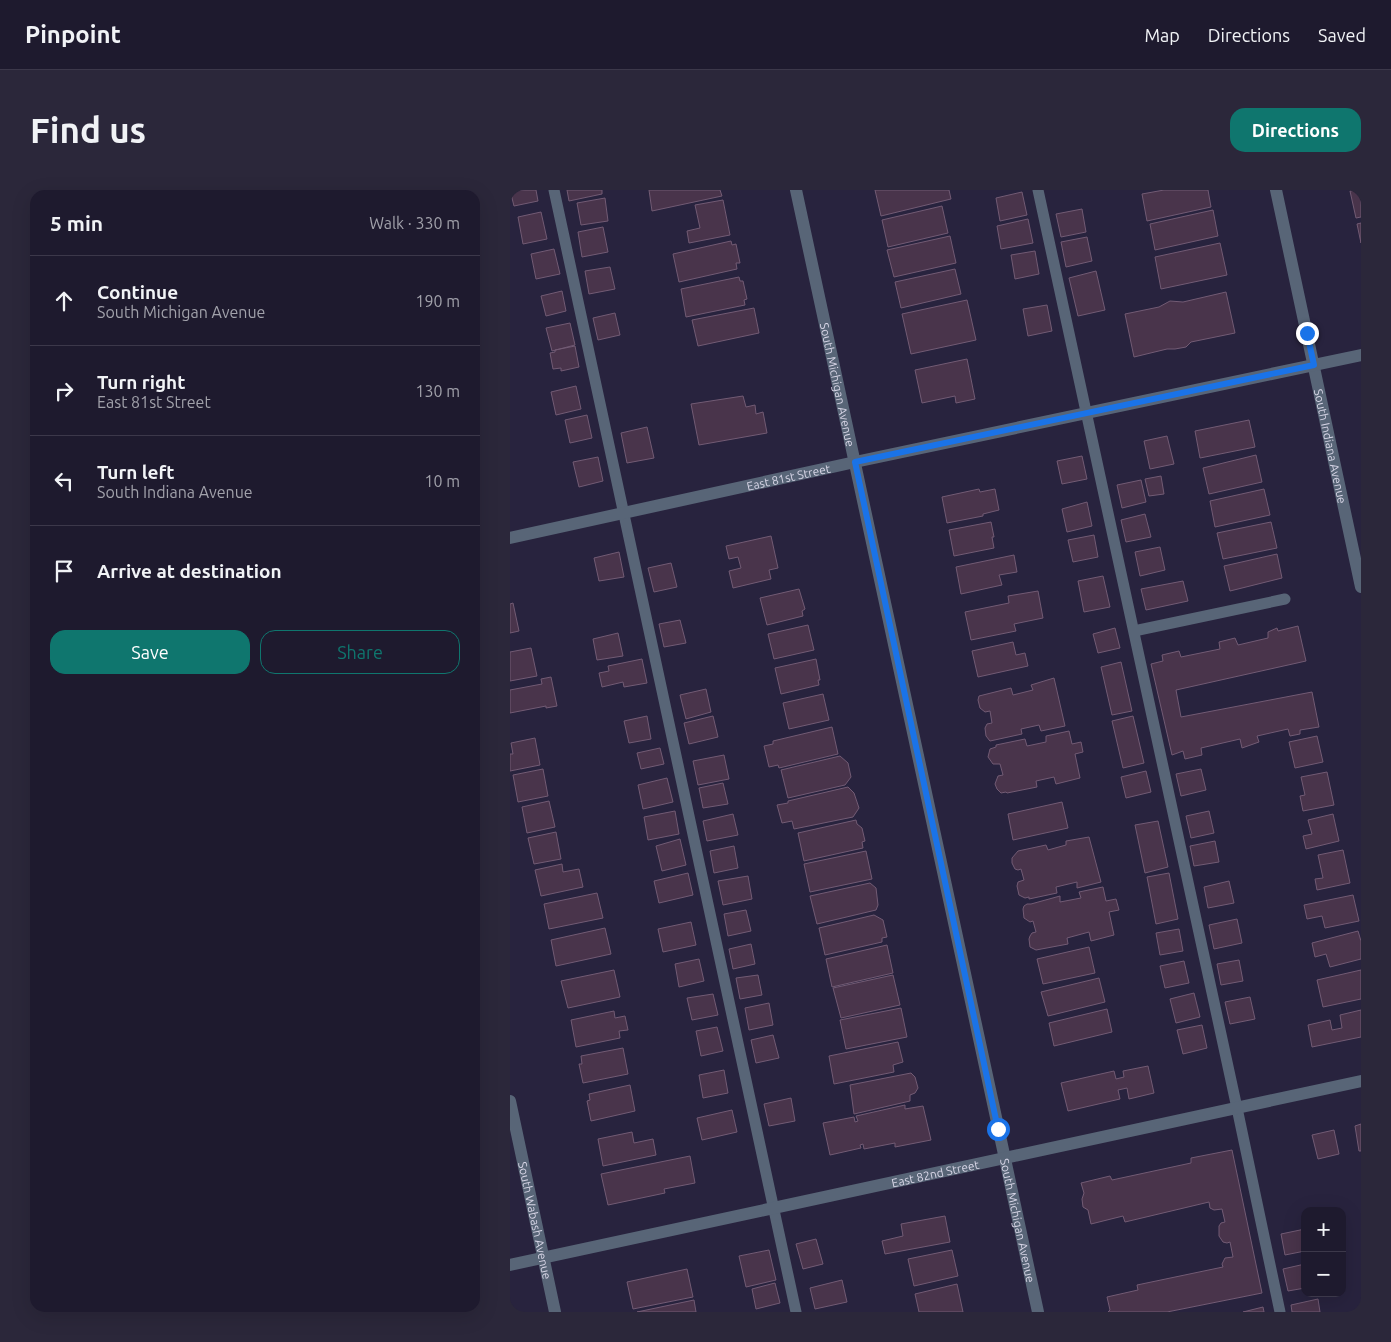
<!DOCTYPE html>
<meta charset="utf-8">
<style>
body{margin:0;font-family:Ubuntu,sans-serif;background:#2b273a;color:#f1f3f6}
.controls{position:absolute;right:15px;bottom:15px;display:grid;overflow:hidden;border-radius:10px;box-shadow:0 5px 20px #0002}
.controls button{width:45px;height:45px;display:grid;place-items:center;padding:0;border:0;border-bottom:1px solid #3c384a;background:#1e1a2e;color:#f1f3f6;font:25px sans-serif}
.stop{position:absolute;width:15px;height:15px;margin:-11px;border:4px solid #1a73e8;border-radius:50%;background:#fff}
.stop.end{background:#1a73e8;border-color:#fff;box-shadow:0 1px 5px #0008}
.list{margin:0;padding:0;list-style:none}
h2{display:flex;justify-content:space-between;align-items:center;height:65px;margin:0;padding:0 20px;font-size:21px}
h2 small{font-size:16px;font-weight:400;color:#a1a1aa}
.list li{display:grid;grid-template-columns:32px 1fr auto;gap:15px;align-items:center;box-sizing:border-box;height:90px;padding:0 20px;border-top:1px solid #3c384a}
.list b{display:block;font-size:19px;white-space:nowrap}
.list p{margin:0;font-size:16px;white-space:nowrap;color:#a1a1aa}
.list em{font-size:16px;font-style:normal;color:#a1a1aa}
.actions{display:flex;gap:10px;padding:15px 20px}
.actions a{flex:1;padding:11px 0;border:1px solid #0f766e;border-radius:15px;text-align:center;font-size:18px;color:#0f766e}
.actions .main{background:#0f766e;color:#fff}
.icon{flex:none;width:28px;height:28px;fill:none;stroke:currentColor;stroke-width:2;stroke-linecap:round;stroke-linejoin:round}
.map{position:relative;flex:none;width:851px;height:1122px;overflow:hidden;border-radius:15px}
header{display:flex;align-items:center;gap:30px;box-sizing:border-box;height:70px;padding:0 25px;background:#1e1a2e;border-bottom:1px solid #3c384a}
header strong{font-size:24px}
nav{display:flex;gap:28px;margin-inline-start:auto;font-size:18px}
.intro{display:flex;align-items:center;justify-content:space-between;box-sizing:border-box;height:120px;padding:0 30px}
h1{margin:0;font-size:35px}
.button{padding:12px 22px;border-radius:15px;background:#0f766e;color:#fff;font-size:18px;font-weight:700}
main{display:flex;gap:30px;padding:0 30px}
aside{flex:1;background:#1e1a2e;border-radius:15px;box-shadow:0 5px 20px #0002}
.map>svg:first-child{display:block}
.building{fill:#49344b;stroke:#725b74}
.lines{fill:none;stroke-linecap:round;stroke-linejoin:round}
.service{stroke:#586577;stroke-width:11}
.minor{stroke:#586577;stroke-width:12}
.route{stroke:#1a73e8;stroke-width:6}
.labels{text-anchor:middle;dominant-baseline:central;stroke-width:4;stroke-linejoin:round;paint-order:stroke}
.street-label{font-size:12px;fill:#d7d5e6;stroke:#100f1a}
</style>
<header>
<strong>Pinpoint</strong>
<nav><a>Map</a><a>Directions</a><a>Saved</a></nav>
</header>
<div class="intro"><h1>Find us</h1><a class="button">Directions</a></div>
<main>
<aside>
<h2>5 min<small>Walk · 330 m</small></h2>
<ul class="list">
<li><svg class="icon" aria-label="ahead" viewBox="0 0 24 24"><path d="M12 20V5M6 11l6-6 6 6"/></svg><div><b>Continue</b><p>South Michigan Avenue</p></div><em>190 m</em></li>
<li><svg class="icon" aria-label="right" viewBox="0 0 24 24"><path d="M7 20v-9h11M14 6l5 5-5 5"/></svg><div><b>Turn right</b><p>East 81st Street</p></div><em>130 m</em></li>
<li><svg class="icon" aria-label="left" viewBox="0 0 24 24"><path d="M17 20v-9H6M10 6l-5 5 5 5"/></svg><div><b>Turn left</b><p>South Indiana Avenue</p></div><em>10 m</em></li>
<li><svg class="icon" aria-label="arrive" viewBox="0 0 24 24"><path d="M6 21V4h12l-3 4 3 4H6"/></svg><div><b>Arrive at destination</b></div></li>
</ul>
<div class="actions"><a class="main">Save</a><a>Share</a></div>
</aside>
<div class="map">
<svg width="851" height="1122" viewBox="0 0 851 1122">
<rect width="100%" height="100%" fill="#28233e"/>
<path class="building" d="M0,0H26L28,11L4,16Z
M57,0H92V4L59,11Z
M139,0H210L212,6L142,21Z
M365,0H439L441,9L371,26Z
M654,0H698L701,17L637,31L632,4Z
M847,0H851V27L846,28L840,1Z
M512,2L517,25L490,31L486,8Z
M95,8L98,31L71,35L67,13Z
M213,10L220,45L179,53L177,41L190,38L185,15Z
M432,16L438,43L378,57L372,30Z
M572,19L576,42L551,47L546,24Z
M703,20L708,46L645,60L640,34Z
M31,22L37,49L13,54L8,27Z
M518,29L523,53L491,59L487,36Z
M851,33V53L847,34Z
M93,37L98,62L72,67L68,42Z
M440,46L446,73L384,87L377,60Z
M577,47L582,71L556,77L551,52Z
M221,51L222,55L226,54L230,73H226L227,79L169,92L163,64Z
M710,53L717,85L651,99L645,67Z
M44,59L50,84L26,89L21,64Z
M525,61L529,84L505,89L501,65Z
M100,77L105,99L79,104L75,81Z
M445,79L451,104L391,118L385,92Z
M586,81L595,120L568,126L559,88Z
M229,87L230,91H233L237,109L234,110L235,115L176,127L171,99Z
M52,101L56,121L36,126L31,106Z
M716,102L725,143L681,152L676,157L665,159H657L624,167L615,124L649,117L660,111L673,112Z
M457,110L466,150L401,164L392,124Z
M537,115L542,141L518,146L513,119Z
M244,118L249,143L188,156L182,130Z
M105,123L110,145L88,150L83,128Z
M60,133L65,155L42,161L36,138Z
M65,156L69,177L51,181V178L43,179L40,163L45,162V160Z
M457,169L465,209L446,213L445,206L412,213L405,180Z
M66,196L71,219L46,225L41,202Z
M233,206L236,217L245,215L246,224L253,222L257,243L189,255L181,214Z
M77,225L82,248L60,253L55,230Z
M739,230L745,257L690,268L685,241Z
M137,237L144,268L117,273L111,243Z
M657,246L664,274L640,279L634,251Z
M746,265L752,292L699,304L693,278Z
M572,266L577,289L552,294L547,271Z
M88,267L93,291L69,297L63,272Z
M651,286L654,304L639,306L635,289Z
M631,290L636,312L612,318L607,295Z
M469,299L470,302L485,299L489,320L473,324V326L437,333L432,307Z
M754,299L760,325L705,337L700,311Z
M577,312L582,336L557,342L552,319Z
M635,324L641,347L616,352L611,330Z
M481,332L484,347H482L484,358L444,366L439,340Z
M761,332L767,358L713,369L707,343Z
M584,345L588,367L563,372L558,350Z
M261,346L268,378L259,380L261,389L223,398L219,381L231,378L228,367L219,369L216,356Z
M650,357L655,380L630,386L625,362Z
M109,362L114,387L89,391L84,368Z
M767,364L772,388L720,401L714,376Z
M504,365L507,382L489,385L492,395L451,404L446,377Z
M161,373L167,397L144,402L138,378Z
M593,386L600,417L574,422L568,391Z
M673,391L678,411L636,420L631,399Z
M289,399L295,419L292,421L293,426L257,435L250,408Z
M528,401L533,428L504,434L506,441L461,450L455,422L499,413L498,406Z
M3,413L9,441L0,443V414Z
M170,430L176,453L154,457L149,434Z
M298,435L304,460L264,469L258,444Z
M788,436L796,471L666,500L671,527L802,502L809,537L790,540V544L780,546L778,539L747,546L749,552L732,558L730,549L691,558L692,565L675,569L673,561L662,565L641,474L653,471L652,465L669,461L671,467L710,459L709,452L725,448L728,455L758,448V442L767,438L768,441Z
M605,438L610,458L588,463L583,444Z
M108,443L113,466L87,470L83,449Z
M503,452L506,465L515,463L518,476L468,487L462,461Z
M21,458L27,486L0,491V462Z
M132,469L137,493L114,497L113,492L92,497L89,483L99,481L98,476Z
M306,469L310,490H308L309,495L271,504L265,478Z
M611,472L622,521L602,525L591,477Z
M41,487L47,516L36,518V516L0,523V500L32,494L31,489Z
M544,488L555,536L531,541L529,535L511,539L512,544L480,551L476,546L475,538L477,534L482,533L480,521L475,522L470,518L468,510L469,506L501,498L503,505L523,500L521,495Z
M196,499L201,522L176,529L170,505Z
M313,504L319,530L279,539L273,513Z
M137,526L141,549L119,553L114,531Z
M203,526L208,547L179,554L174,533Z
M623,526L634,573L613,578L602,531Z
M322,537L328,564L269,578L268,575L259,577L254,556L263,554V551Z
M559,541L562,554L571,552L573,562L565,564L570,588L546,594L544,587L526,591L527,597L497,603L496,602L491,603L487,599L485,594L488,586L493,585L490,574H483L478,567L480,559L486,557V555L515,549L517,556L536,552V546Z
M807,546L813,572L785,578L779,552Z
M25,548L30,575L0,581V564H3L1,553Z
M150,558L154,574L131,579L127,563Z
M214,565L219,589L188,595L183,571Z
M330,566L338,573L341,587L335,595L278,608L271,580Z
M33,579L38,606L8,612L3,585Z
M691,579L696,600L671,606L666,584Z
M636,581L641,602L616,608L611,587Z
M817,582L824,615L793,621L790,606L795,605L791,587Z
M157,588L163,612L133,619L128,595Z
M213,593L218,614L193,618L189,598Z
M338,597L344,603L349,618L343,627L284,639L282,631L272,633L267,615L278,613V611Z
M39,611L45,637L17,643L12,617Z
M552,612L558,638L503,650L498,624Z
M165,621L169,644L138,650L134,627Z
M699,621L704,643L681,648L676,626Z
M223,624L228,645L197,651L193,631Z
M823,624L829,651L796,659L793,646L802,644L798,630Z
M346,630L347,634L352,638L355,651L352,652L353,658L294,671L288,643Z
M648,631L658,677L635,683L625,635Z
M46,642L51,669L24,674L18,648Z
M579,647L591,692L567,698V692L546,697L547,703L519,709V707L515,708L509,705L507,696L508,692L514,690L511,679L508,680L505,679L502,673V668L508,661L536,655L538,660L556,655V651Z
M170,649L176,675L152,681L146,656Z
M705,651L709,672L684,676L680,656Z
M224,656L228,678L204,683L200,661Z
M833,660L840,693L807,700L805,689L813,688L808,665Z
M356,661L362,689L300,702L294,674Z
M52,674L53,682L69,679L73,697L31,706L25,680Z
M178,683L183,705L149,713L144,691Z
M659,683L668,729L646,734L637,687Z
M238,686L242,709L213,715L208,691Z
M719,691L724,713L698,718L694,697Z
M360,693L366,698L368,715L366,720L307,734L300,706Z
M593,697L596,711L606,709L609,720L599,722L604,745L581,751L579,742L557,748L558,754L526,760L520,757L519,749L520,746L522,743L526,742L523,731L520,732L514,728L513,719L514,716L517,714H521L550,706V712L571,708L569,702Z
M87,703L93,728L39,739L34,714Z
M843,705L849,731L815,738L812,726L797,729L794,715Z
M236,720L241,741L218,746L214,724Z
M364,725L373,730L377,747L372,748V752L315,765L309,738Z
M727,729L732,753L704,759L699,735Z
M181,732L186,755L153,762L148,739Z
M95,738L101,764L46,776L41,750Z
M669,739L673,761L650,765L646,743Z
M848,741L851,751V769L820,777L816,764L805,767L802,753Z
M241,754L245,774L223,779L219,759Z
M377,755L383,783L322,797L316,769Z
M579,757L585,783L533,794L527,769Z
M189,769L194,791L169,797L165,774Z
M729,770L733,791L711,795L707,774Z
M674,771L679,793L655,798L650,776Z
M104,780L110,807L58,818L51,791Z
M851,780V809L813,817L807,790Z
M248,785L252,805L230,809L226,788Z
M383,785L390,815L331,828L323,798Z
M589,788L595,812L538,826L531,802Z
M684,803L690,827L666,833L660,809Z
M203,804L208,825L182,830L177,808Z
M740,807L745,829L720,834L715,812Z
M259,813L263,835L239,840L235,818Z
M391,818L397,847L336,859L330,830Z
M597,819L602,842L544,856L539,833Z
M851,820V847L802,857L798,835L820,830L822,840L832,838L830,825Z
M104,821L105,828L115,826L118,840L109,841L110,848L66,857L61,830Z
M692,835L697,858L673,864L667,840Z
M207,837L213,861L191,866L186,841Z
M263,845L269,868L246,873L241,850Z
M388,852L393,872L383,875L384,882L324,894L319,866Z
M113,858L118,884L73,893L69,874H72L71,866Z
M638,876L644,903L619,909L617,898L608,900L610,909L558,921L551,893L604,881L606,889L614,887L613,881Z
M214,880L218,903L193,908L189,885Z
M401,883L405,887L408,898L405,903L400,905V911L344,924L340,895Z
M120,895L125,921L81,931L77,911L80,910L79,904Z
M281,908L285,931L259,936L254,914Z
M395,915V919L413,916L421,950L385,957V953L354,959L353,954L350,955L351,958L320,965L313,933L344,927L345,932L348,931L346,926Z
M222,920L227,942L192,950L187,928Z
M851,934V961H849L845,936Z
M824,940L829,964L808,969L802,945Z
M122,942L124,953L143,949L146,965L93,976L88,949Z
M722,960L752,1103L657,1122H598L600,1120L597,1107L628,1100L627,1095L713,1077L712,1074L715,1068L723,1067L720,1052L717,1053L713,1052L709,1046V1036L711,1033L715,1032L712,1019L704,1020L700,1018L699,1012L615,1032L613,1026L581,1034L578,1020L573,1017L572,1009L574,1003L571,993L600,986L602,990L681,973V968Z
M180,966L185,993L154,999L155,1003L98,1015L91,984Z
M435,1026L440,1052L375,1064L372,1051L393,1046L391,1034Z
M795,1039V1061L775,1065L771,1044Z
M306,1049L313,1074L293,1079L286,1054Z
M259,1060L266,1090L236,1097L229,1066Z
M442,1060L448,1086L404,1096L398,1069Z
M795,1074V1098L778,1101L773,1079Z
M177,1079L183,1107L123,1119L117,1092Z
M332,1090L337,1112L305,1119L300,1098Z
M265,1093L270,1113L246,1119L242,1099Z
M447,1094L453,1122H409L405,1104Z
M808,1109L810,1122H782L781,1115Z
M184,1110L186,1122H127Z
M753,1117L754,1122H733Z"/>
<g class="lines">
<path class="service" d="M44,0L286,1122
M528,0L727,918L770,1122
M624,441L775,409"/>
<g class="minor">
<path id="s1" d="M286,0L528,1122"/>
<path id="s2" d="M766,0L851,397"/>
<path id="s3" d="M0,348L345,272L851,165"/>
<path id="s4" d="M0,911L45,1122"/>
<path id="s5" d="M0,1075L851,891"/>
</g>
</g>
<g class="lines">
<path class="route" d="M488,939L345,272L804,175L797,143"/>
</g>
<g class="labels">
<g class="street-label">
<text stroke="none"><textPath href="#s1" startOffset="199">South Michigan Avenue</textPath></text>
<text stroke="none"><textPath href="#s2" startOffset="262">South Indiana Avenue</textPath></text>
<text stroke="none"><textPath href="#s3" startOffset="285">East 81st Street</textPath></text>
<text stroke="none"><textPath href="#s5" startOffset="435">East 82nd Street</textPath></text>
<text stroke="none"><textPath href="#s1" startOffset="1054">South Michigan Avenue</textPath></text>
<text stroke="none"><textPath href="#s4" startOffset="122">South Wabash Avenue</textPath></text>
</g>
</g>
</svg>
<div class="controls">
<button>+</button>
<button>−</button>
</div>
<div class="stop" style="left:488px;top:939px"></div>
<div class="stop end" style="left:797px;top:143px"></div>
</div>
</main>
